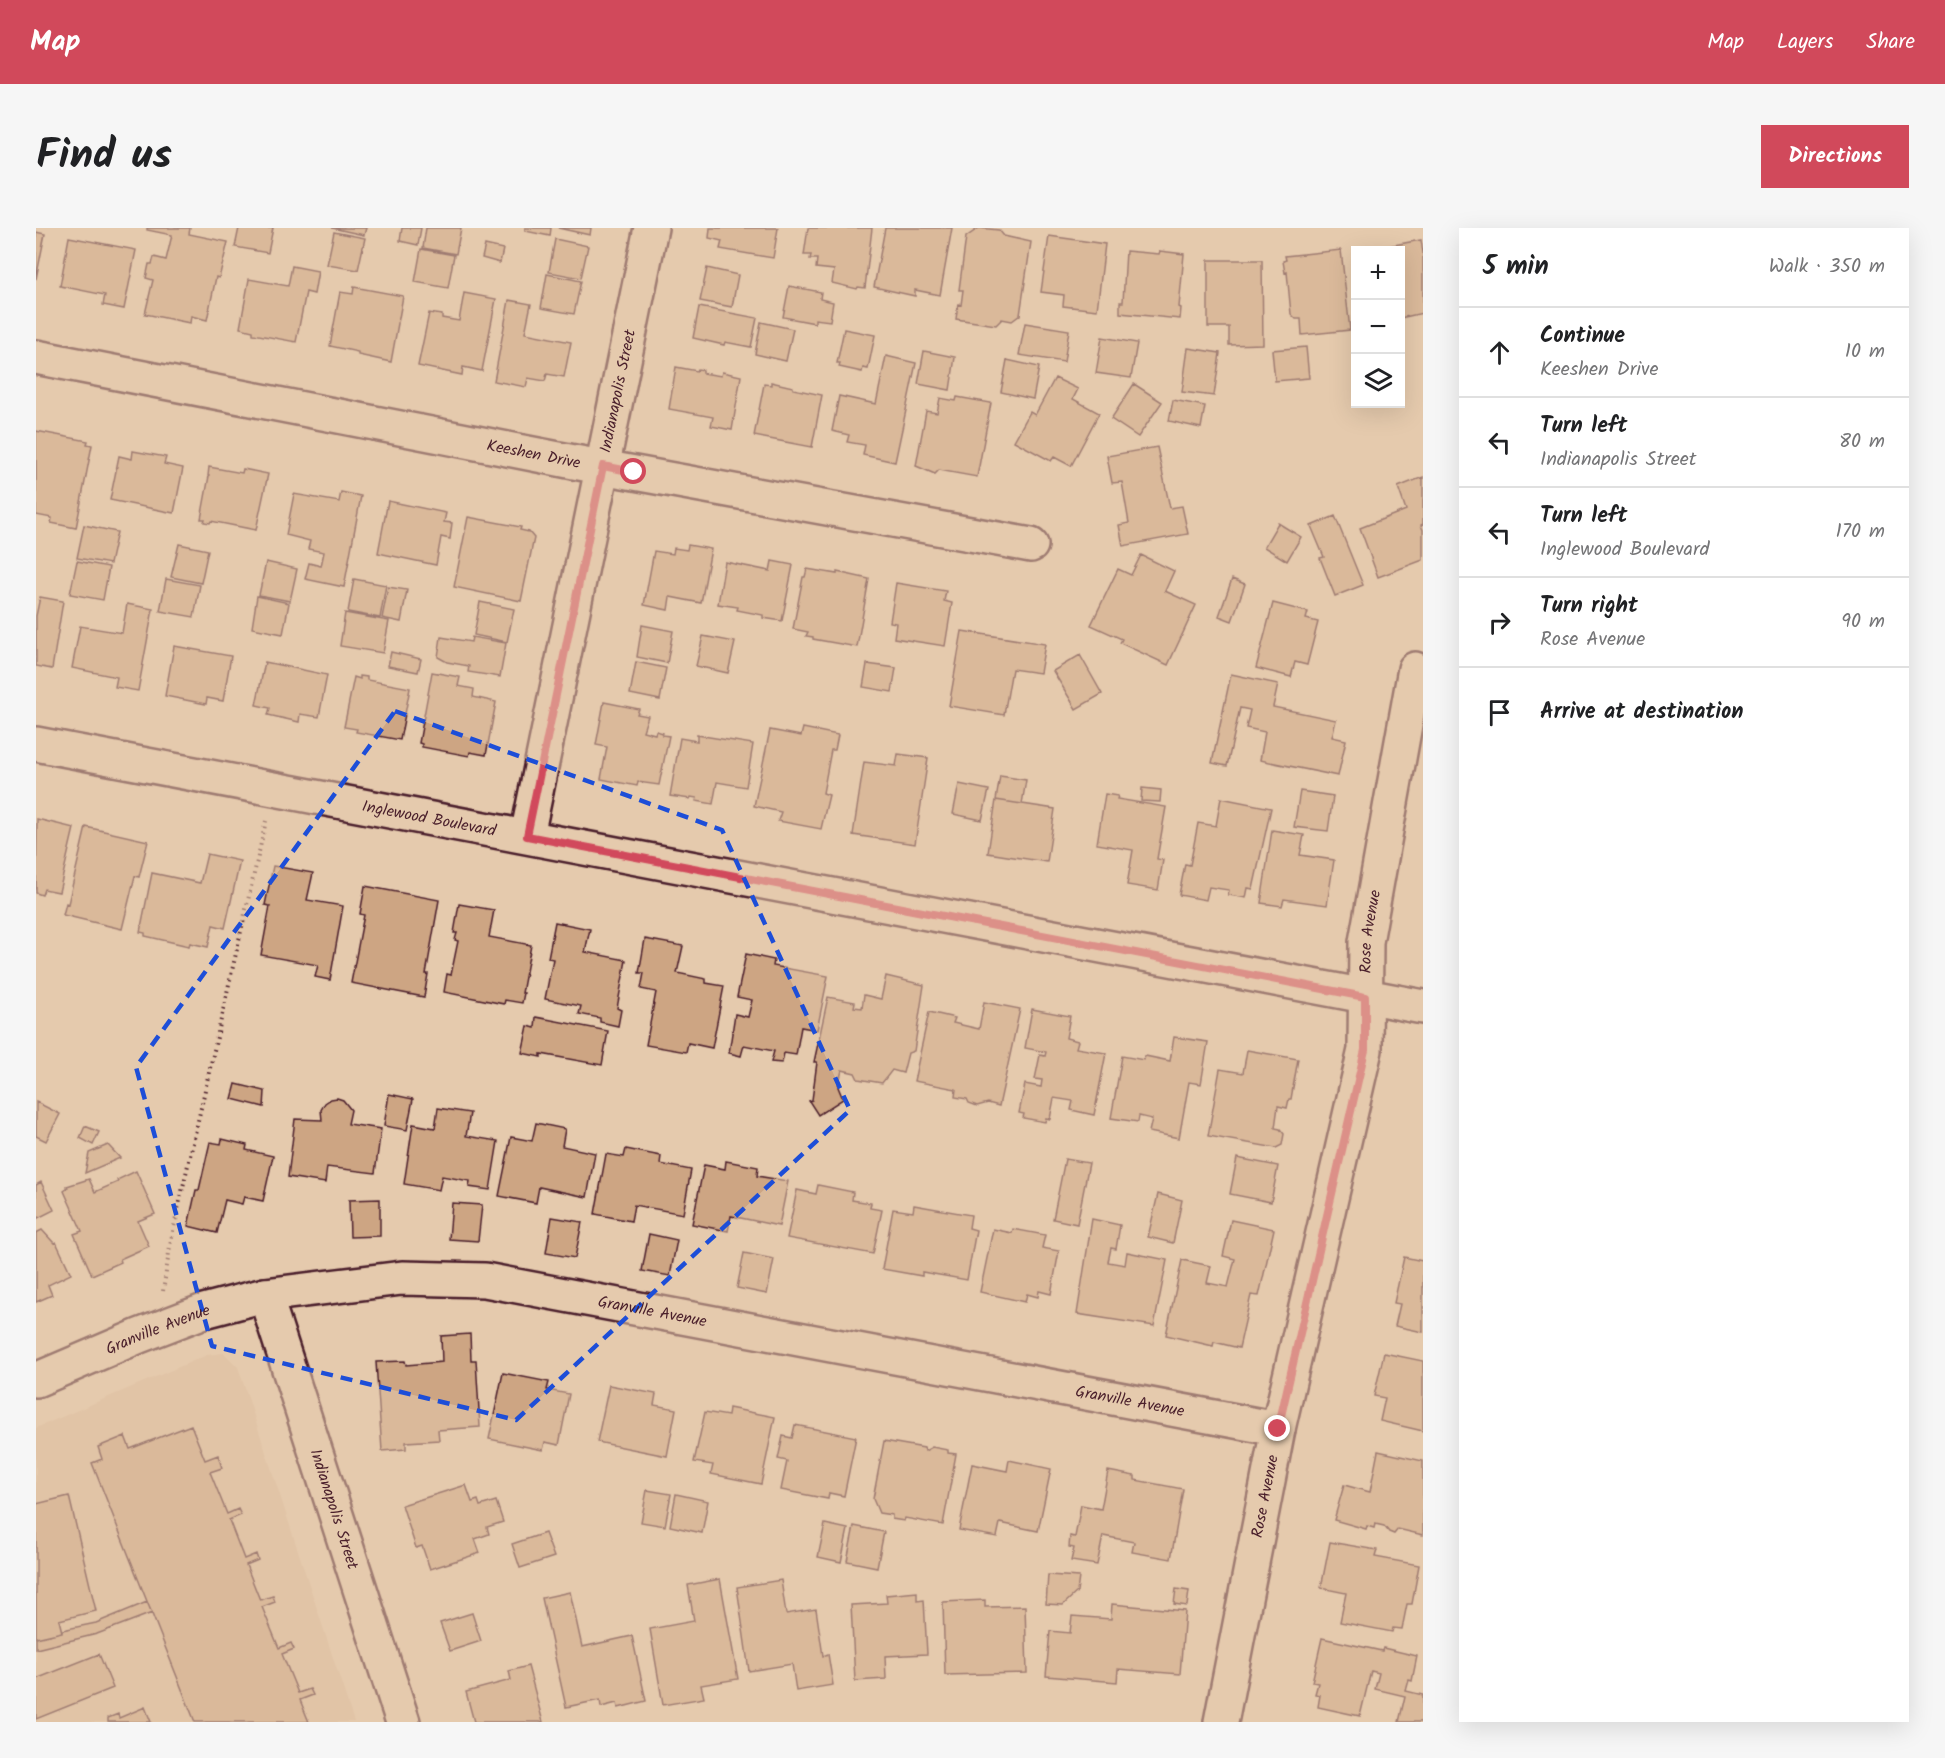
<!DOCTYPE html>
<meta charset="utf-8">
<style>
body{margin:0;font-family:Kalam,sans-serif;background:#f6f6f6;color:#202124}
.controls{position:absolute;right:18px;top:18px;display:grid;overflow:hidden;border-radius:0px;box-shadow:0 6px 24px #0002}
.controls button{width:54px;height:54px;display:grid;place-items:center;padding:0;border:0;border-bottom:2px solid #e0e0e0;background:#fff;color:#202124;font:30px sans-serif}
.stop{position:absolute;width:18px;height:18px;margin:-14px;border:4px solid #d1495b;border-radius:50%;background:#fff}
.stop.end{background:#d1495b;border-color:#fff;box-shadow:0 2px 6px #0008}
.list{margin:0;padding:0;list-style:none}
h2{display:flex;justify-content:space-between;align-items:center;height:78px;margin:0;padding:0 24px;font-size:26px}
h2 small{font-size:20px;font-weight:400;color:#757577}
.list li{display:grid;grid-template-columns:39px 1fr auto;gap:18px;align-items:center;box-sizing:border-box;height:90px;padding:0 24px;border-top:2px solid #e0e0e0}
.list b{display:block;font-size:22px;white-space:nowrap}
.list p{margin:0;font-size:20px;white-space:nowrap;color:#757577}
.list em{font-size:20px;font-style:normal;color:#757577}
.icon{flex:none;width:33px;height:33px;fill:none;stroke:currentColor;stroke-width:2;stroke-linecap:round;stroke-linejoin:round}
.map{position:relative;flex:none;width:1387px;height:1494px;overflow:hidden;border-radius:0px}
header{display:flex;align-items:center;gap:36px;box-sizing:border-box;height:84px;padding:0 30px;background:#d1495b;color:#fff}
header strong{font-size:28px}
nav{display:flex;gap:33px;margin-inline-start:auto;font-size:21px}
.intro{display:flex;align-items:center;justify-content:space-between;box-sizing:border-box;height:144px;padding:0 36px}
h1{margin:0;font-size:42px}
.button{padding:15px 27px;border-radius:0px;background:#d1495b;color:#fff;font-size:21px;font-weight:700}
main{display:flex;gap:36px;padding:0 36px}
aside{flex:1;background:#fff;border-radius:0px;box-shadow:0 6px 24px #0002}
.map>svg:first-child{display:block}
.built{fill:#dbbc9e}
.building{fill:#cda583;stroke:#4a1f2b;stroke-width:1.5}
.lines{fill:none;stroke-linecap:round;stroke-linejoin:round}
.minor-casing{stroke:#4a1f2b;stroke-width:38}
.path{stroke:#4a1f2b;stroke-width:4;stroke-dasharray:1.5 4.5;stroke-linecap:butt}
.minor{stroke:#e5caad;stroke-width:33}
.route{stroke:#d1495b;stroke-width:8}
.marked{fill:none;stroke:#1d4ed8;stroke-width:4.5;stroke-dasharray:12 8;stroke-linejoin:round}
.labels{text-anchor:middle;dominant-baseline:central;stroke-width:5;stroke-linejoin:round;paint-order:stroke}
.street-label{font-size:16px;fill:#4a1f2b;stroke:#e5caad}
</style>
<header>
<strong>Map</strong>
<nav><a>Map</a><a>Layers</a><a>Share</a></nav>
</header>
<div class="intro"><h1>Find us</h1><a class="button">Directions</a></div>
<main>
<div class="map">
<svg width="1387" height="1494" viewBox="0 0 1387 1494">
<rect width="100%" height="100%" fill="#e5caad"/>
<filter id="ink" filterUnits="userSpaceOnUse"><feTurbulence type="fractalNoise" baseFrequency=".0167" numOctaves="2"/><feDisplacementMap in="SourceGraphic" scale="12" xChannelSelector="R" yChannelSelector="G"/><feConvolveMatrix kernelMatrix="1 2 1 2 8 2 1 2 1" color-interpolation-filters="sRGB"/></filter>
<g filter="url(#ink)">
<path class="built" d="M188,1125L202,1139L318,1494H0V1200L171,1127Z"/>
<path class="building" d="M111,0H154L153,6L192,14L183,50L180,49L171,92L155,88L154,95L109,86L117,52L110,50L113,36H116L118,29L130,32L136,7L111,2Z
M203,0H237L232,25L199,19Z
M296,0H330L328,7Z
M366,0H385L382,17L364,13Z
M390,0H425L420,26L387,20Z
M489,0H515L514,8L489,3Z
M522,0H555L554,7Z
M674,0H742L737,30L684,21L686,13L673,10Z
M772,0H836L829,60L822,59L821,61L796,55L798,42L780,40L781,31H774L775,27H768Z
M849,0H916L904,67L879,62V68L838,59Z
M943,0L963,2L968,8L995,14L984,87L976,93L966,91L960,97L920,91L922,76L925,77L927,62H923L930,9Z
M0,4L9,6L0,51Z
M298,4L329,10L322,42L291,37Z
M1013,8L1069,16L1061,82L1027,78L1028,67L1005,64Z
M33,9L100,22L88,81L67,77L69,67L24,58Z
M519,11L552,18L545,50L513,44Z
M1385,12L1387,25V85L1364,90V22H1331Z
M449,17L467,21L464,35L446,30Z
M385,21L418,27L412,60L379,54Z
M1305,22L1314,102L1266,107L1265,91H1260L1255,86L1251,44L1249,45L1247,33L1250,32L1249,28Z
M1090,23L1123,26L1124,23L1148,26L1143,79L1145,80L1144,91L1084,85V74H1087Z
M1172,32H1226L1227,116L1193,117V99H1172Z
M256,38L282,43L278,66L270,64L260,114L217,106V103L204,100L213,51L252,58Z
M671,40L702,47L696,79L664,73Z
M511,46L545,53L538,86L505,80Z
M753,58L785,64L784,71L797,74L794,93L779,91V95L747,89Z
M318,59L367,68L355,134L322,127V124L294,118L304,64L317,66Z
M428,65L460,71L446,143L427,139L426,147L382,138L393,85L406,87V90L423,93Z
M473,72L495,76L489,105L535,114L528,149L511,146L509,153L492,150L490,159L458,153Z
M663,79L721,90L715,119L689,114L688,117L657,110Z
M725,94L757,101L750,133L719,126Z
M989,95L1033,102L1028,134L983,127Z
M808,101L839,107L832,141L827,140L826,144L803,139L804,135H801Z
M1066,109L1101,115L1095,150L1060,145Z
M1270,119L1273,150L1239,153L1236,122Z
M1152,120L1184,125L1178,168L1146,164Z
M888,123L919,129L914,162L882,156Z
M850,128L880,135L859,234L827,227L829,217L811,214L813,207L796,203L803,168L840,176Z
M971,132L1003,139L997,171L965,164Z
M640,139L661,143L662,141L667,142V145L685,148L686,144L705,148L696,202L675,198L677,189L633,181Z
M1019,150L1042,161L1037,171L1063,185L1035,238L1018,229L1015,233L978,213L994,184L999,187Z
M735,154L757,159V161L786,167L776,219L718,208L728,156L735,157Z
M1098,156L1126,174L1102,209L1075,191Z
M921,169L955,175L941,249L903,242L899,246L880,238L890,183L901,185L904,170L920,173Z
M1137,172L1169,178L1165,200L1133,193Z
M0,203L52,213L51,216L56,217L40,300L15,295L16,290L0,287Z
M1121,219L1134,280L1146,278L1152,306L1087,318L1083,297L1093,295L1086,254L1076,255L1071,228Z
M97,223L130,229L128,236L147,240L138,285L74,272L83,228L96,231Z
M173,239L206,245L207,241L232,246L220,302L175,293L174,295L168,294L169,291H165L173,248H172Z
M1387,249V296L1385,297L1387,302V332L1342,349L1324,300L1370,282L1362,259Z
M305,264L325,268L308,359L269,351L273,335L285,338L288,324L272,321L274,313L250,307L258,266L303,274Z
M352,273L410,285L408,294L416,295L414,311L405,309L400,337L342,325Z
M1299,288L1327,357L1299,368L1284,330L1288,329L1275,298Z
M432,289L485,299L484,302L493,304L498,310L485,373L418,359Z
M1242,295L1265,309L1251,333L1228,319Z
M48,297L81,304L74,336L41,330Z
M143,316L172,322L165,355L135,349Z
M652,317L675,321L665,375L634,369L632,382L608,377L618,323L637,326L638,320L651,322Z
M1105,327L1138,343L1129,363L1160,377L1132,437L1084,415L1086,411L1055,397L1082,341L1095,347Z
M41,333L73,339L67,372L34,366Z
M736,333L757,337L746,393L727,390V387L701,382L702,379L682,376L689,334L734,343Z
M230,334L261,341L254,373L223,367Z
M771,341L801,346V344L833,351L821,419L777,411V409L770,408L772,404L757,401L767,349H769Z
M130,351L164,357L158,389L124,383Z
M318,351L350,357L344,390L312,384Z
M1196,351L1209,356L1196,393L1183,388Z
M860,355L910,363L908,373L916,375L909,418L858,410L860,395L854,394Z
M352,359L371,362L365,394L346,390Z
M221,368L253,375L247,406L216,400Z
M4,369L27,373L16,441L0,438V388Z
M444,374L478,381L471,414L438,407Z
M1237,375L1272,384L1270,391L1282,394L1271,437L1259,434L1255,449L1220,440Z
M91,376L117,381L102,463L79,459L81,449L36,440L44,398L86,405Z
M309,385L353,393L347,425L304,418Z
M606,397L637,403L631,435L601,429Z
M926,403L1009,416L1004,445L976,441L968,487L913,478Z
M667,408L699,414L692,445L660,438Z
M405,409L435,414L436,409L470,415L464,449L432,444L433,438L411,434L402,429Z
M138,418L195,428L187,473L171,470L170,476L129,468Z
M355,424L385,431L382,444L352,438Z
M1044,427L1066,466L1040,481L1017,443Z
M229,434L291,447L283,489L264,486L263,494L232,487L234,480L220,477Z
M600,434L630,440L624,472L594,466Z
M831,436L860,440L856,464L827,459Z
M396,444L424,449L422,458L438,461L437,469L460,474L450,527L434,524L433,528L386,519V516L383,515Z
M1195,446L1242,456L1237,479L1300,492L1296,509L1310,512L1302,548L1224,532L1229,504L1210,500L1214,482L1204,480L1191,538L1176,535Z
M324,448L331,449V452L374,460L364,512L320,504L321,501L308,499L318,449L324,451Z
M568,474L603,481L601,486L612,488L607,503L619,506L620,503L627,505L626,507L633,508L623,557L602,554L601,558L565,551L571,519L560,517Z
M767,500L802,507L799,522H795L787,565L793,567L785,601L742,593L745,584L718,578L734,502L765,508Z
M661,507L717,516L710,559L681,554L677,576L660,573L661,570L655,569L654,571L634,568L644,510L661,513Z
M862,526L892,530L879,616L817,607L828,534L860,538Z
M964,548L990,552L986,576L960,572Z
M923,556L953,562L946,592L917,586Z
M1106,560L1125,562L1124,574L1105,573Z
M1264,563L1297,568L1292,603L1258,599Z
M1069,566L1082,568L1081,571L1130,579L1121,631L1127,632L1122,662L1091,657L1097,622L1061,616Z
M1185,570L1235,580L1217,661L1212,660L1210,670L1192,667L1193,662L1173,659L1170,672L1143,667L1149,636L1154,637L1162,595L1180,598Z
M960,572L1019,581L1011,634L952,625Z
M1,591L38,600L23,664L8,661L6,667L0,665Z
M50,599L112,613L103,649L99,648L86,701L27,687L30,675L32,676Z
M1236,602L1268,607L1264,627L1298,632L1291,677L1248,671L1246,678L1225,675Z
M171,626L204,633L189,700L177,697L172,719L154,715L153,718L109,708V705L104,704L116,645L164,655Z
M237,638L277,645L271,672L307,678L294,752L279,749L282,737L225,727L234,678L229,677Z
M329,658L403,672L390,746H392L388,769L315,755L328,687L324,686Z
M423,676L458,682L453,709L495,717L486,765H488L486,775L469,772L468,776L408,764L411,746L415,747L422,713L419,712L421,705H418Z
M519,694L554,701L549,724L590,732L581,780L585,782L582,798L564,794V790L543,786L545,778L509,771L517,731L512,730Z
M609,711L647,718L641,745L670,751V755L688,758L676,820L652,815L650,824L610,817L620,764L605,761L608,745H603Z
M710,726L738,732L737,738L792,748L781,802L765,799L760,827L748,825L746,835L735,834L738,823L708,817L705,828L693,825L699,786L712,789L716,772L701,769Z
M850,748L888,757L878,823L872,825L867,845L856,842L846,855L822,851L819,845L806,842L802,859L807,871L782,887L773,873L776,872L781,834H778L792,769L819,774L818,779L826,780L828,767L845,771Z
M948,774L984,781L963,878L952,875L941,878L933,875L931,871L919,869L920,861L878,853L893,784L919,790L917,795L943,801Z
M996,781L1034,788L1030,810L1042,813L1040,820L1070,825L1058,887L1035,882L1037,873L1018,870L1014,891L1010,890L1009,894L987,890L988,886L983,885L989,856L1005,859L1006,852L999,851L1004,827L1009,828L1010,824L989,820Z
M500,789L572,803L566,837L505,826V829L486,825L492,798L499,800Z
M1138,809L1172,814L1165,856L1153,854L1143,910L1113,904L1116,891L1103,888L1102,894L1075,890L1086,828L1108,832L1109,828L1134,833Z
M1211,822L1262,831L1255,871H1253L1251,880L1242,878L1239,900L1244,901L1248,906L1246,917L1240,920L1172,908L1184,841L1207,845Z
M200,856L229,863L228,879L196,871Z
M353,866L377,871L371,902L348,898Z
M301,870L307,872L315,882L312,896L345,901L339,945L291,939L289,955L252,949L259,891L286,892L285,882L289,875L295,871Z
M0,874L24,886L10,913L0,908Z
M402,880L434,885L430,908L462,913L454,962L433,959L434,953L406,948L403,962L368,956L377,896L399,900Z
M500,895L529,901L526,918L559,925L551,969L503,959L500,975L463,968L475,909L496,913Z
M49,898L63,904L57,917L44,910Z
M186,911L211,917L210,922L237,928L227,973L208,969L206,976L189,972L181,1005L152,998L160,962H163L174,914L185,916Z
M72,917L84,930L49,945L53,925Z
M590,921L625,928L624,936L655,942L647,986L598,977L595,993L559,986L570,926L588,929Z
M1201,930L1242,938L1235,974L1194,966Z
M1029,931L1053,935L1041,996L1017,991Z
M690,933L722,939L721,948L752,953L743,998L695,988L692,1003L656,996L668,937L689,941Z
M100,943L119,986L102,993L113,1018L84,1031L85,1034L56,1047L38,1006L46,1003L28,963L32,960L31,958L53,951L59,964L82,954L81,952Z
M5,954L18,982L0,991V957Z
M782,957L817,964L816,972L835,975L834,980L846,982L837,1026L751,1010L761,962L780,966Z
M1122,966L1146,972L1137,1015L1112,1009Z
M344,971V1008L314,1009L313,972Z
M416,975L446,977L442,1013L413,1011Z
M878,977L935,987L933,1000L940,1002L931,1052L886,1044V1048L846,1041L857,981L877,984Z
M516,989L546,994L539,1030L510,1025Z
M1056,991L1084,997L1080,1021L1075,1020L1072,1034L1089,1037L1091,1024L1131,1032L1118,1098L1041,1086Z
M1195,992L1238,1001L1223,1068L1215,1067L1203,1120L1178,1114L1177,1118L1130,1107L1146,1032L1175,1038L1171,1055L1192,1059L1199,1031L1187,1028Z
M957,1001L976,1005L977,1001L1009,1007L1006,1020L1023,1023L1015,1066L1003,1063L1002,1069L991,1066L989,1074L944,1064Z
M6,1002L18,1015L20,1014L35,1046L12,1057L16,1067L0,1074V1005Z
M613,1006L641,1012L634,1048L606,1043Z
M708,1025L738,1031L731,1066L701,1060Z
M1368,1029L1387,1033V1104L1359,1098L1364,1076L1358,1075Z
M434,1106L435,1132H440L444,1199L402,1202L403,1212L370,1214V1221L346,1223L340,1134L369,1133L370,1137L406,1134L405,1108Z
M1348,1125L1387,1133V1203L1344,1193L1349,1170L1338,1168Z
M467,1145L513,1154L511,1162L533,1166L523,1217L509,1214L507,1222L453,1211Z
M573,1157L620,1166L618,1177L640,1181L631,1228L561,1214Z
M693,1180L739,1189L725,1256L675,1246L677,1237L658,1234L669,1184L692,1188Z
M155,1197L169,1232L182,1227L186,1240L174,1244L191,1286L202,1281L205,1287L193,1292L208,1331L220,1326L222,1332L210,1337L224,1372L237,1368L239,1374L226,1379L243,1420L255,1415L258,1421L246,1426L262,1465L274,1461L277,1467L264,1472L273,1494H159L56,1235L66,1231L62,1219L89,1208L94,1221Z
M759,1197L820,1209L808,1268L793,1265L792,1271L745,1262L751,1233L742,1231L747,1208L756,1210Z
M848,1213L888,1220L889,1223L896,1219L912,1222V1225L920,1226L907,1297L869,1290L868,1293L856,1291V1287L843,1285L837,1271Z
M1342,1223L1387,1233V1307L1362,1301L1358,1306L1353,1304L1348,1298L1339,1296L1338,1300L1331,1298L1330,1301L1298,1292L1308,1257L1334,1264Z
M973,1232L1015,1241L1002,1303L964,1295L961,1309L923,1302L936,1236L971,1243Z
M1072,1243L1099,1248V1252L1147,1261L1135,1331L1096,1324L1098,1314L1067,1308L1061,1337L1035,1333L1038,1320L1033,1319L1034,1308L1039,1309L1045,1277L1065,1281Z
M430,1257L436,1274L442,1272L444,1278L460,1273L467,1294L451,1299L453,1306L439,1311L444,1325L394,1341L386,1318L380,1320L366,1277Z
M611,1262L635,1266L629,1298L605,1294Z
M640,1266L672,1273L666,1305L634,1298Z
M33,1268L60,1383L23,1392L26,1404L0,1410V1276Z
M789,1296L812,1301L805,1334L782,1329Z
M818,1298L848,1304L841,1339L811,1333Z
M509,1305L518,1329L484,1340L476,1316Z
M1294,1314L1341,1322L1339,1329L1383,1337L1376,1376H1371L1366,1401L1357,1400L1356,1404L1304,1394L1310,1365L1285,1360Z
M1012,1347L1043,1349L1041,1364L1027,1377L1010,1376Z
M684,1351L702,1451L665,1457L668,1470L627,1477L614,1401L658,1393L652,1357Z
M745,1352L750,1386L780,1381L787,1428L792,1426L797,1457L760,1463L756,1436L713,1443L701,1359Z
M1140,1361L1153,1363L1151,1378L1138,1376Z
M534,1364L546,1419L596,1408L610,1473L582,1480L581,1475L565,1479L564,1472L530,1479L506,1370Z
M881,1364V1373L888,1372L891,1426L849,1428L850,1451L819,1453L815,1377L851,1375L850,1367Z
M949,1372V1379L989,1378L991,1445L909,1447L907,1374Z
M111,1374L116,1385L61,1406L0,1421V1410L26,1404V1402L60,1395Z
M1076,1376L1149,1383L1144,1446L1082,1441L1081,1454L1010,1448L1014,1403L1034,1405L1036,1388L1075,1391Z
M436,1385L445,1413L414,1423L404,1395Z
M1286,1410L1346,1423L1347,1420L1381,1428L1376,1453L1373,1452L1370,1463L1387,1467V1494H1363L1369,1468L1339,1461L1343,1445L1335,1443L1324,1488L1282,1479L1284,1467L1279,1466L1282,1455L1276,1454Z
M63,1426L77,1460L0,1491V1451Z
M492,1438L507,1494H438L430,1464L475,1452L473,1443Z
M109,1479L115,1494H72V1490L82,1486L83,1490Z"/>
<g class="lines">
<g class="minor-casing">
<g id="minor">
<path id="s1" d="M0,129L538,234L995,317"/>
<path id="s2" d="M0,516L1387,779"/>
<path id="s3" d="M491,608L615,0"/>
<path id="s4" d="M229,1067L367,1494"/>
<path id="s5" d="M0,1152L103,1108L168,1083L229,1067L366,1050L449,1052L1242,1201"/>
<path id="s6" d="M1185,1494L1242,1201L1329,822L1330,714L1379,441"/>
</g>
</g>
<path class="path" d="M127,1063L135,1012L230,593"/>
<use href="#minor" class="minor"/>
</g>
</g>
<g class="lines" filter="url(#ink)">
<path class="route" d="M598,244L567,238L491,608L1329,769V822L1242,1201"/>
</g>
<path d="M0 0H1387V1494H0ZM359,483L686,602L814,882L480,1192L176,1118L100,839Z" fill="#e5caad" fill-opacity=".55" fill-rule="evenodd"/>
<path class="marked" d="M359,483L686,602L814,882L480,1192L176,1118L100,839Z"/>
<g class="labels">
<g class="street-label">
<text stroke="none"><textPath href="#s3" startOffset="454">Indianapolis Street</textPath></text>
<text stroke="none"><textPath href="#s1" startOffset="507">Keeshen Drive</textPath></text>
<text stroke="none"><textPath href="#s2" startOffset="400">Inglewood Boulevard</textPath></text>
<text stroke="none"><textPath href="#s6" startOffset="806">Rose Avenue</textPath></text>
<text stroke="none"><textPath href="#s5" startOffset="636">Granville Avenue</textPath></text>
<text stroke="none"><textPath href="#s5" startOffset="132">Granville Avenue</textPath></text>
<text stroke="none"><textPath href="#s5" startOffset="1122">Granville Avenue</textPath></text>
<text stroke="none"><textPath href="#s6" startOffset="230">Rose Avenue</textPath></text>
<text stroke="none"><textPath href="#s4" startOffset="225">Indianapolis Street</textPath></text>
</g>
</g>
</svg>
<div class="controls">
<button>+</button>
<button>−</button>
<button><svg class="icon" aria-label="layers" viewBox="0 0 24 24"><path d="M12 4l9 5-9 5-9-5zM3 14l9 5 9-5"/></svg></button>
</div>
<div class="stop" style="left:598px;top:244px"></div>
<div class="stop end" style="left:1242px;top:1201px"></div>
</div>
<aside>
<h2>5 min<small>Walk · 350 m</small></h2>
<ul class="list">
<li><svg class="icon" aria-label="ahead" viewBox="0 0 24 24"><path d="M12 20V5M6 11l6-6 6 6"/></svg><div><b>Continue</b><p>Keeshen Drive</p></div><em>10 m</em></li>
<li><svg class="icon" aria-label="left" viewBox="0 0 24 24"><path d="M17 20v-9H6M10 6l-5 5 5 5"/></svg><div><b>Turn left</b><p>Indianapolis Street</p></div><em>80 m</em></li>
<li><svg class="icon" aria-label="left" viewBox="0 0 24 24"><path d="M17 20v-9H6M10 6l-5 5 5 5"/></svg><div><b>Turn left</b><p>Inglewood Boulevard</p></div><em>170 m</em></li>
<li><svg class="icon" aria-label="right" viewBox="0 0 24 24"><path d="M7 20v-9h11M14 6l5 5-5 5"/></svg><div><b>Turn right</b><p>Rose Avenue</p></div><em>90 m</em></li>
<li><svg class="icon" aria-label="arrive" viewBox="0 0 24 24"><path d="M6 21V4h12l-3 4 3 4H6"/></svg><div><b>Arrive at destination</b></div></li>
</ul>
</aside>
</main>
